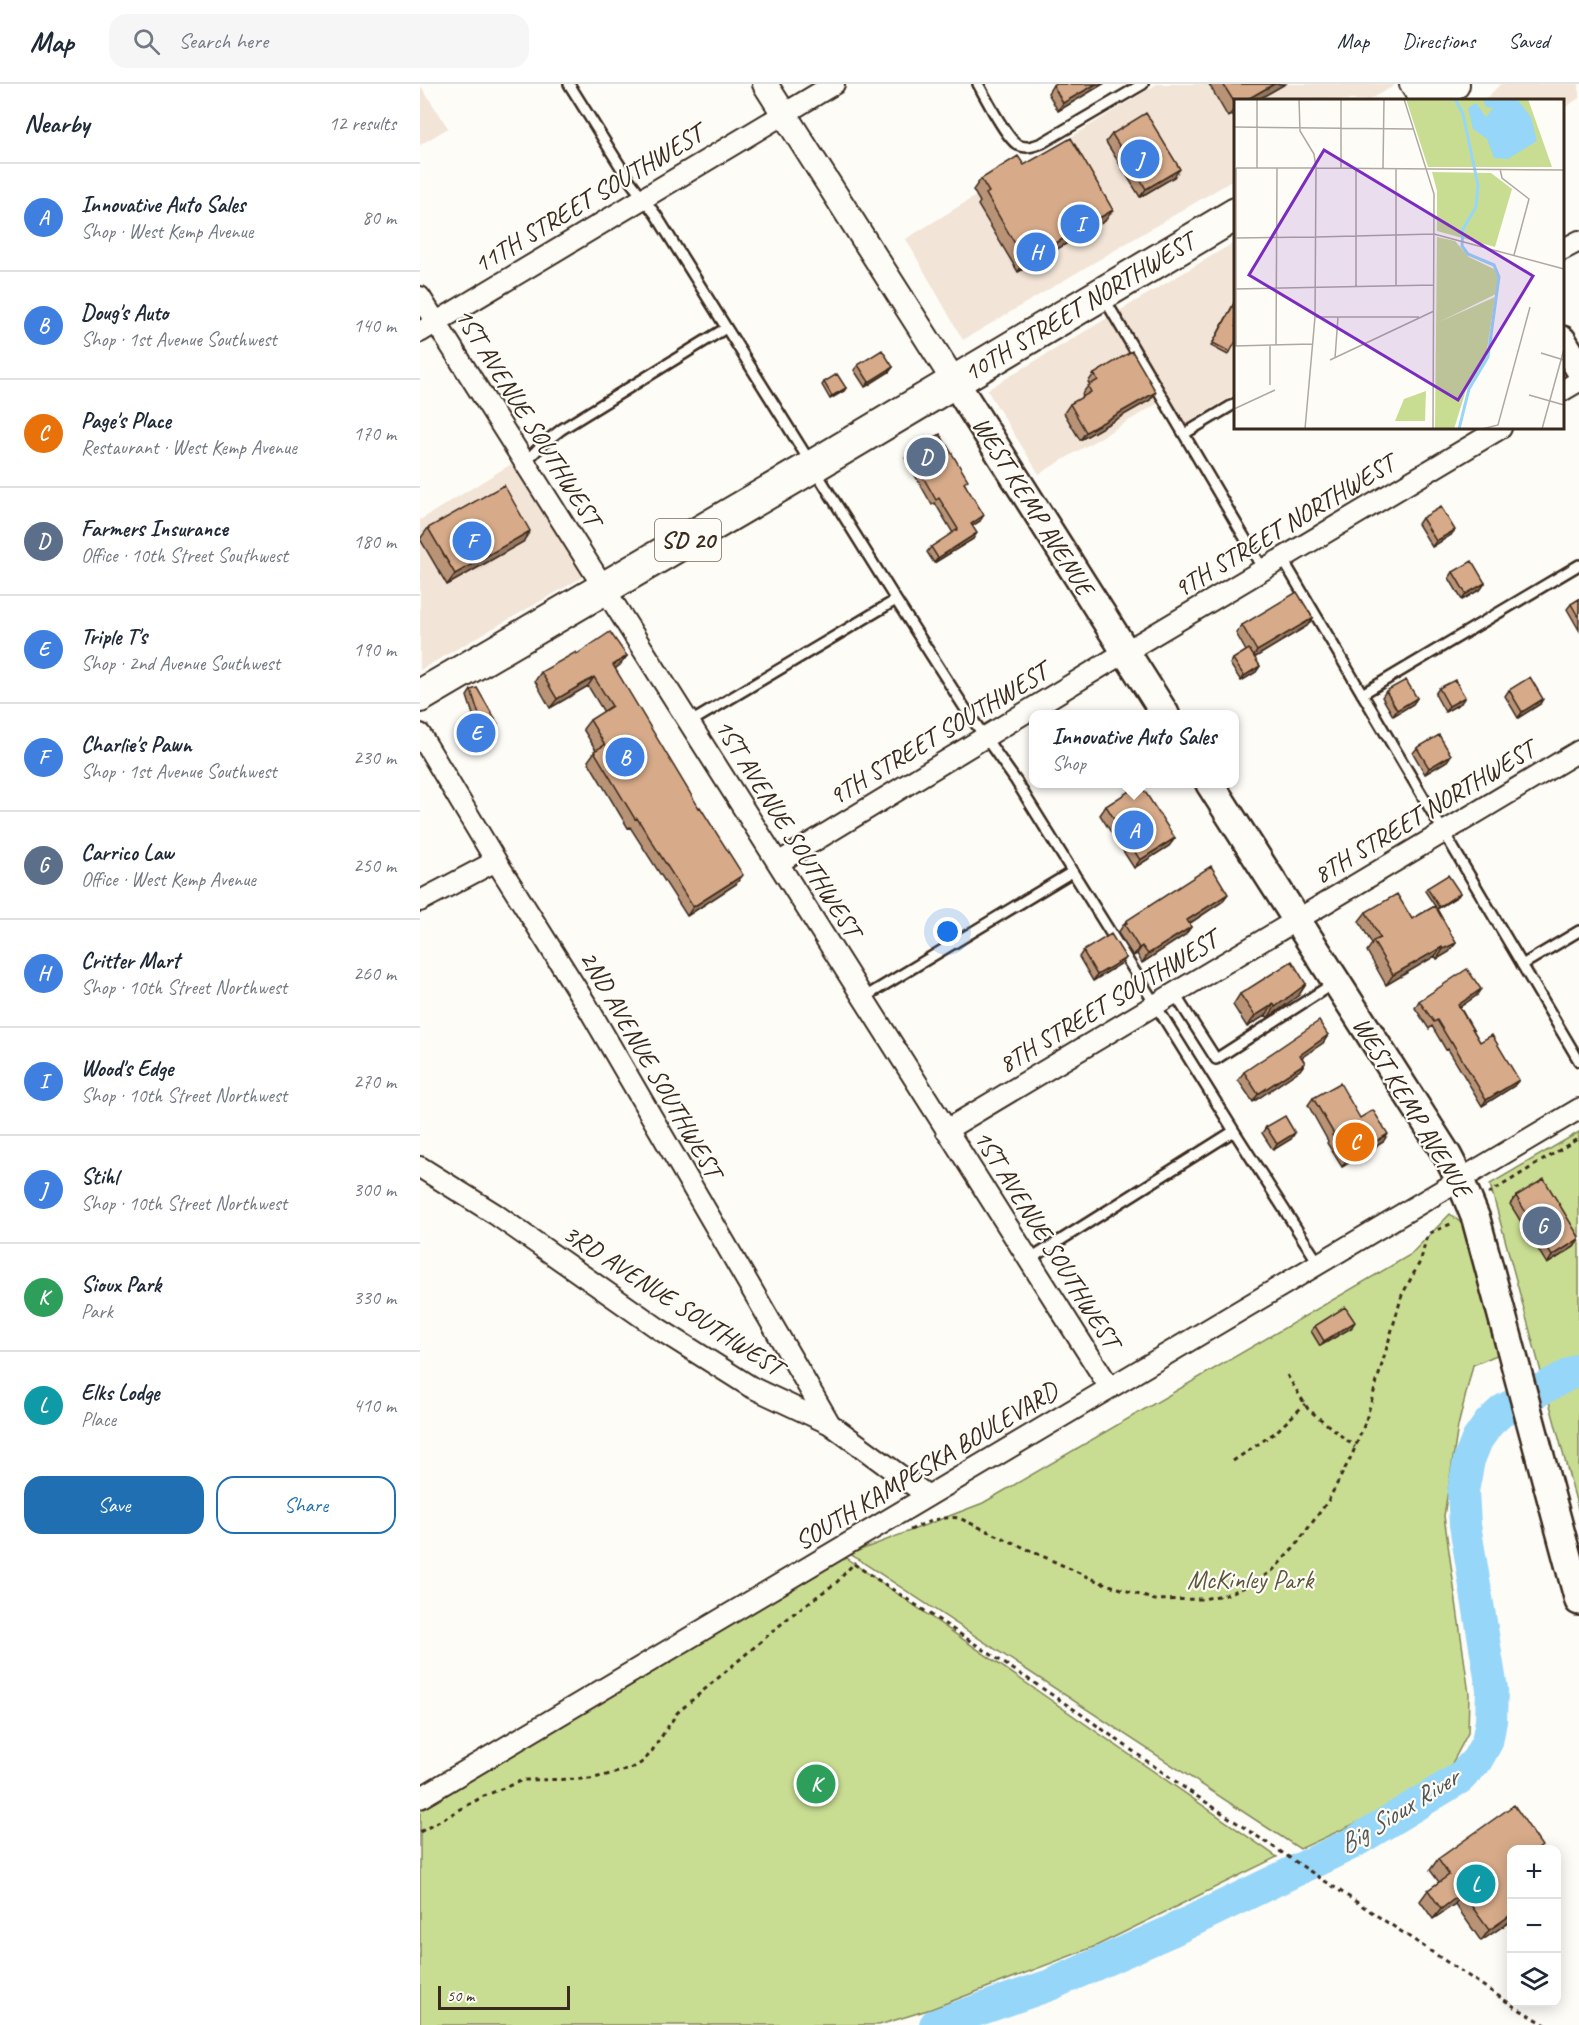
<!DOCTYPE html>
<meta charset="utf-8">
<style>
body{margin:0;font-family:Caveat,sans-serif;background:#f6f6f7;color:#1f2937}
.controls{position:absolute;right:18px;bottom:18px;display:grid;overflow:hidden;border-radius:12px;box-shadow:0 3px 15px #0003}
.controls button{width:54px;height:54px;display:grid;place-items:center;padding:0;border:0;border-bottom:2px solid #e0e1e3;background:#fff;color:#1f2937;font:30px sans-serif}
.scale{position:absolute;left:18px;bottom:15px;width:132px;box-sizing:border-box;padding-left:6px;border:3px solid #3b2a1e;border-top:0;font-size:16px;line-height:21px;white-space:nowrap;color:#3b2a1e;-webkit-text-stroke:4px #fdfcf7;paint-order:stroke}
.you{position:absolute;left:528px;top:848px;width:21px;height:21px;margin:-15px;border:4px solid #fff;border-radius:50%;background:#1a73e8;box-shadow:0 0 0 9px #1a73e833}
.badge{display:grid;place-items:center;width:39px;height:39px;border-radius:50%;background:#1f6fb2;color:#fff;font-size:20px;font-weight:700}
.pin{position:absolute;translate:-50% -50%;border:3px solid #fff;box-shadow:0 2px 6px #0006}
.popup{position:absolute;left:609px;top:626px;width:210px;height:78px;box-sizing:border-box;display:grid;place-content:center;border-radius:12px;background:#fff;filter:drop-shadow(0 2px 4px #0005);font-size:20px;white-space:nowrap;color:#747a83}
.popup b{font-size:22px;color:#1f2937}
.popup::after{content:'';position:absolute;left:50%;top:100%;margin-left:-12px;border:12px solid transparent;border-top-color:#fff}
.list{margin:0;padding:0;list-style:none}
h2{display:flex;justify-content:space-between;align-items:center;height:78px;margin:0;padding:0 24px;font-size:26px}
h2 small{font-size:20px;font-weight:400;color:#747a83}
.list li{display:grid;grid-template-columns:39px 1fr auto;gap:18px;align-items:center;box-sizing:border-box;height:108px;padding:0 24px;border-top:2px solid #e0e1e3}
.list b{display:block;font-size:22px;white-space:nowrap}
.list p{margin:0;font-size:20px;white-space:nowrap;color:#747a83}
.list em{font-size:20px;font-style:normal;color:#747a83}
.actions{display:flex;gap:12px;padding:18px 24px}
.actions a{flex:1;padding:14px 0;border:2px solid #1f6fb2;border-radius:18px;text-align:center;font-size:21px;color:#1f6fb2}
.actions .main{background:#1f6fb2;color:#fff}
.icon{flex:none;width:33px;height:33px;fill:none;stroke:currentColor;stroke-width:2;stroke-linecap:round;stroke-linejoin:round}
.map{position:relative;flex:none;width:1159px;height:1941px;overflow:hidden}
header{display:flex;align-items:center;gap:36px;box-sizing:border-box;height:84px;padding:0 30px;background:#fff;border-bottom:2px solid #e0e1e3}
header strong{font-size:28px}
nav{display:flex;gap:33px;margin-inline-start:auto;font-size:21px}
.search{width:420px;height:54px;background:#f6f6f7;display:flex;align-items:center;gap:15px;box-sizing:border-box;padding:0 21px;border-radius:18px;color:#747a83;font-size:22px}
main{display:flex}
aside{flex:1;background:#fff}
.map>svg:first-child{display:block}
.built{fill:#f2e4d6}
.green{fill:#c9dd92;stroke:#828458;stroke-width:1.5}
.lines{fill:none;stroke-linecap:round;stroke-linejoin:round}
.river{stroke:#96d6f8;stroke-width:32}
.service-casing{stroke:#3b2a1e;stroke-width:14}
.minor-casing{stroke:#3b2a1e;stroke-width:24}
.tertiary-casing{stroke:#3b2a1e;stroke-width:28}
.secondary-casing{stroke:#3b2a1e;stroke-width:32}
.primary-casing{stroke:#3b2a1e;stroke-width:36}
.path{stroke:#3b2a1e;stroke-width:3;stroke-dasharray:4.5 4.5;stroke-linecap:butt}
.service{stroke:#fdfcf7;stroke-width:9}
.minor{stroke:#fdfcf7;stroke-width:20}
.tertiary{stroke:#fdfcf7;stroke-width:24}
.secondary{stroke:#fdfcf7;stroke-width:27}
.primary{stroke:#fdfcf7;stroke-width:32}
.wall{fill:#b99376;stroke:#3b2a1e;stroke-width:1.5}
.shaded-wall{fill:#967860;stroke:#3b2a1e;stroke-width:1.5}
.building{fill:#d7ab89;stroke:#3b2a1e;stroke-width:1.5}
.labels{text-anchor:middle;dominant-baseline:central;stroke-width:4.5;stroke-linejoin:round;paint-order:stroke}
.shield{fill:#fdfcf7;stroke:#75695f;stroke-width:1.5}
.shield-label{font-size:24px;font-weight:bold;fill:#3b2a1e}
.street-label{font-size:26px;fill:#3b2a1e;stroke:#fdfcf7}
.park-label{font-size:26px;fill:#5e573b;stroke:#fdfcf7}
.water-label{font-size:27px;font-style:italic;fill:#525554;stroke:#fdfcf7}
.inset-river{fill:none;stroke:#96d6f8;stroke-width:3}
.inset-road{fill:none;stroke:#afa8a0;stroke-width:1.5}
.view{fill:#7b2cbf;fill-opacity:0.15;stroke:#7b2cbf;stroke-width:3}
.inset-edge{fill:none;stroke:#3b2a1e;stroke-width:3}
</style>
<header>
<strong>Map</strong>
<div class="search"><svg class="icon" aria-label="search" viewBox="0 0 24 24"><circle cx="10" cy="10" r="6"/><path d="M15 15l6 6"/></svg>Search here</div>
<nav><a>Map</a><a>Directions</a><a>Saved</a></nav>
</header>
<main>
<aside>
<h2>Nearby<small>12 results</small></h2>
<ul class="list">
<li><span class="badge" style="background:#3f7fe0">A</span><div><b>Innovative Auto Sales</b><p>Shop · West Kemp Avenue</p></div><em>80 m</em></li>
<li><span class="badge" style="background:#3f7fe0">B</span><div><b>Doug's Auto</b><p>Shop · 1st Avenue Southwest</p></div><em>140 m</em></li>
<li><span class="badge" style="background:#e8710a">C</span><div><b>Page's Place</b><p>Restaurant · West Kemp Avenue</p></div><em>170 m</em></li>
<li><span class="badge" style="background:#5c6f8a">D</span><div><b>Farmers Insurance</b><p>Office · 10th Street Southwest</p></div><em>180 m</em></li>
<li><span class="badge" style="background:#3f7fe0">E</span><div><b>Triple T's</b><p>Shop · 2nd Avenue Southwest</p></div><em>190 m</em></li>
<li><span class="badge" style="background:#3f7fe0">F</span><div><b>Charlie's Pawn</b><p>Shop · 1st Avenue Southwest</p></div><em>230 m</em></li>
<li><span class="badge" style="background:#5c6f8a">G</span><div><b>Carrico Law</b><p>Office · West Kemp Avenue</p></div><em>250 m</em></li>
<li><span class="badge" style="background:#3f7fe0">H</span><div><b>Critter Mart</b><p>Shop · 10th Street Northwest</p></div><em>260 m</em></li>
<li><span class="badge" style="background:#3f7fe0">I</span><div><b>Wood's Edge</b><p>Shop · 10th Street Northwest</p></div><em>270 m</em></li>
<li><span class="badge" style="background:#3f7fe0">J</span><div><b>Stihl</b><p>Shop · 10th Street Northwest</p></div><em>300 m</em></li>
<li><span class="badge" style="background:#2e9e5b">K</span><div><b>Sioux Park</b><p>Park</p></div><em>330 m</em></li>
<li><span class="badge" style="background:#0f9aa8">L</span><div><b>Elks Lodge</b><p>Place</p></div><em>410 m</em></li>
</ul>
<div class="actions"><a class="main">Save</a><a>Share</a></div>
</aside>
<div class="map">
<svg width="1159" height="1941" viewBox="0 0 1159 1941">
<rect width="100%" height="100%" fill="#fdfcf7"/>
<filter id="ink" filterUnits="userSpaceOnUse"><feTurbulence type="fractalNoise" baseFrequency=".0167" numOctaves="2"/><feDisplacementMap in="SourceGraphic" scale="12" xChannelSelector="R" yChannelSelector="G"/><feConvolveMatrix kernelMatrix="1 2 1 2 8 2 1 2 1" color-interpolation-filters="sRGB"/></filter>
<g filter="url(#ink)">
<path class="built" d="M737,0H973L974,2L948,16H816L815,95L543,256L486,155Z
M1081,0H1159V14L1143,25L1142,16H1064Z
M0,1L28,44L0,61Z
M815,158V310L763,342L747,314L619,390L567,306Z
M93,379L168,490L0,586V436Z"/>
<path class="green" d="M1159,1048V1428L1070,1100Z
M1030,1130L1046,1143L1079,1270L1053,1281L1038,1342L1024,1432L1049,1610L1048,1649L1029,1685L1012,1704L880,1765L430,1470L563,1419L990,1171Z
M420,1470L857,1773L676,1862L511,1925L459,1941H0V1725Z"/>
<g class="lines">
<path class="river" d="M515,1941L630,1901L749,1848L931,1760L1040,1694L1057,1676L1067,1658L1071,1637L1072,1605L1045,1441L1043,1407L1049,1376L1057,1356L1069,1339L1083,1326L1159,1285"/>
<g class="service-casing">
<path id="service" d="M149,0L207,93L236,131L476,516L548,629L596,697L814,1047L899,1180
M558,0C566,14 586,54 598,61C606,65 614,62 622,59L723,0
M684,214L843,485
M764,350L816,319
M105,378L125,358L142,345L306,244
M862,474L1159,977
M942,610L1159,481
M269,639L476,516
M1102,881L1159,847
M754,909L796,975L914,899
M443,914L652,788
M609,1176L814,1047"/>
</g>
<g class="minor-casing">
<path id="minor" d="M1142,166L1159,157
M0,213L690,1304
M0,248L414,0
M1142,307L1159,297
M0,650L76,777L169,925L410,1340
M358,779L705,568L1081,344
M0,817L76,777
M526,1046L1159,667
M0,1083L75,1130L239,1245L331,1303L410,1340L508,1412
M0,1714L1159,1025"/>
</g>
<g class="tertiary-casing">
<path id="tertiary" d="M345,0L534,297
M992,0L1002,16"/>
</g>
<g class="secondary-casing">
<path id="secondary" d="M1142,256L1159,284
M534,297L745,630
M790,700L1027,1071L1040,1096L1056,1135L1159,1517"/>
</g>
<g class="primary-casing">
<path id="primary" d="M1007,16L1033,0
M0,612L393,382L816,130"/>
</g>
<path class="path" d="M1068,1110L1159,1054
M867,1291L888,1325L935,1363
M813,1377L856,1348L885,1320
M490,1446C507,1438 520,1432 539,1434L677,1497L735,1516L783,1515L808,1510L832,1500L853,1486L873,1465L908,1417L932,1371L945,1339L982,1211L1001,1176L1006,1155L1010,1149L1033,1139
M434,1480L658,1628L769,1707L1095,1923L1126,1941
M0,1748L64,1712L103,1696L170,1695L211,1685L221,1679L230,1670L257,1629L373,1530L417,1498L435,1478"/>
<use href="#service" class="service"/>
<use href="#minor" class="minor"/>
<use href="#tertiary" class="tertiary"/>
<use href="#secondary" class="secondary"/>
<use href="#primary" class="primary"/>
</g>
<path class="wall" d="M683,0L638,27L628,9L633,1Z
M789,0H865L837,16H816V29L808,33Z
M692,50L754,93L720,113L686,58Z
M604,81L685,137L598,188L558,121L560,118L553,106L561,95Z
M816,215L810,268L808,271L791,262Z
M438,281L473,283L469,288L445,303L434,286Z
M674,290L730,316L660,356L644,329L650,320L663,313L662,310L668,302L670,301L668,298Z
M404,298L426,304L424,307L410,315L402,301Z
M489,368L545,400L560,437L552,442L553,455L514,479L507,468L511,463L533,449L515,419L512,421L485,374Z
M1002,434L1031,451L1012,463L998,440Z
M8,444L103,458L27,501L0,455Z
M1033,488L1065,499L1061,505L1042,516L1029,494Z
M1159,515V546L1147,525L1151,520Z
M893,534L887,542L834,574L840,582L836,588L821,597L810,580L813,575L826,567L816,549L822,541Z
M157,570L207,572L200,581L195,585L316,800L267,832L210,743L208,744L168,677L176,666L163,645L170,636L184,628L168,602L130,624L115,597L121,588Z
M1019,604L1041,619L1025,628L1015,610Z
M51,606L74,646L70,648L68,657L53,665L42,648L46,642L55,637L47,612Z
M1089,606L1120,620L1098,634L1085,612Z
M966,607L997,614L993,620L973,632L962,613Z
M997,664L1031,671L1027,677L1005,690L993,669Z
M686,722L755,754L749,762L714,784L680,731Z
M1007,804L1040,809L1038,812L1017,825L1036,859L1029,868L1017,875L1015,872L966,901L947,867L952,860L939,837L946,828L992,835L1015,822L1005,807Z
M802,818L769,840L771,843L765,851L722,879L717,870L713,872L698,849L706,837Z
M663,867L706,874L702,879L673,897L659,873Z
M886,900L879,911L848,934L846,931L827,943L813,921L820,910Z
M1056,912L1040,923L1060,958L1094,1002L1062,1022L1028,965L1026,966L1012,942L1009,945L995,924L999,917Z
M908,951L903,959L882,973L885,979L880,986L833,1018L818,996L824,988Z
M893,1014L940,1034L963,1058L922,1083L907,1059L908,1057L888,1021Z
M846,1043L871,1055L853,1066L842,1049Z
M1096,1112L1159,1153V1156L1154,1163L1127,1180L1090,1120Z
M895,1242L931,1244L900,1262L891,1247Z
M1092,1766V1836L1061,1857L1035,1820L1013,1835L1000,1817L1008,1806L1019,1798L1010,1786L1018,1775Z"/>
<path class="shaded-wall" d="M676,0H683L638,27L643,19Z
M854,0H865L837,16H826Z
M816,23V29L808,33Z
M760,85L754,93L720,113L726,105Z
M693,126L685,137L598,188L605,177Z
M473,283L469,288L445,303L449,298Z
M426,304L424,307L410,315L412,312Z
M736,308L730,316L660,356L666,348Z
M564,431L560,437L547,445L551,440Z
M1035,446L1031,451L1012,463L1016,457Z
M110,447L103,458L27,501L35,490Z
M557,449L553,455L514,479L518,474Z
M1065,499L1061,505L1042,516L1046,510Z
M893,534L887,542L832,575L837,567Z
M207,572L200,581L187,590L193,581Z
M840,582L836,588L821,597L824,592Z
M174,593L168,602L130,624L137,615Z
M1045,613L1041,619L1025,628L1029,622Z
M997,614L993,620L973,632L977,626Z
M1123,615L1120,620L1098,634L1102,628Z
M78,640L74,646L65,651L69,646Z
M72,651L68,657L53,665L57,660Z
M1031,671L1027,677L1005,690L1009,684Z
M755,754L749,762L714,784L720,776Z
M323,791L316,800L267,832L273,823Z
M1040,809L1038,812L1017,825L1019,823Z
M808,810L802,818L761,845L767,836Z
M771,843L765,851L722,879L728,870Z
M1036,859L1029,868L1017,875L1023,865Z
M722,862L717,870L713,872L719,864Z
M1022,863L1015,872L966,901L973,891Z
M706,874L702,879L673,897L677,891Z
M886,900L879,911L848,934L855,923Z
M1061,905L1056,912L1034,927L1038,921Z
M854,920L846,931L827,943L835,932Z
M908,951L903,959L875,978L880,971Z
M885,979L880,986L833,1018L838,1010Z
M1099,996L1094,1002L1062,1022L1066,1016Z
M875,1049L871,1055L853,1066L857,1060Z
M968,1050L963,1058L922,1083L927,1076Z
M1159,1155L1154,1163L1127,1180L1132,1172Z
M935,1238L931,1244L900,1262L904,1257Z
M1042,1809L1035,1820L1013,1835L1021,1825Z
M1092,1830V1836L1061,1857L1069,1846Z"/>
<path class="building" d="M635,0H676L643,19L633,1Z
M803,0H854L826,16H816V21Z
M726,29L760,85L726,105L692,50Z
M651,54L693,126L605,177L566,110L569,108L561,95L598,72L604,81Z
M816,216V257L810,268L793,259Z
M462,266L473,283L449,298L438,281Z
M712,267L736,308L666,348L650,320L671,308L668,302L678,296L674,290Z
M417,290L426,304L412,312L404,298Z
M520,350L548,396L544,399L564,431L551,440L557,449L518,474L511,463L538,445L519,414L516,416L489,368Z
M84,401L110,447L35,490L8,444Z
M1021,423L1035,446L1016,457L1002,434Z
M1052,477L1065,499L1046,510L1033,488Z
M877,508L893,534L837,567L822,541Z
M1159,515V534L1151,520Z
M190,548L207,572L193,581L279,724L280,723L323,791L273,823L217,734L215,735L174,667L185,661L170,636L192,622L174,593L137,615L121,588L156,568L157,570Z
M829,565L840,582L824,592L813,575Z
M1110,593L1123,615L1102,628L1089,606Z
M986,596L997,614L977,626L966,607Z
M1035,596L1045,613L1029,622L1019,604Z
M57,604L78,640L69,646L72,651L57,660L46,642L60,634L51,606Z
M1019,651L1031,671L1009,684L997,664Z
M720,700L755,754L720,776L686,722Z
M791,782L808,810L767,836L771,843L728,870L722,862L719,864L704,840L707,839L706,837Z
M1028,791L1040,809L1019,823L1007,804Z
M977,810L992,835L1015,822L1036,859L1023,865L1022,863L973,891L953,857L960,854L946,828Z
M691,850L706,874L677,891L663,867Z
M872,877L886,900L855,923L854,920L835,932L820,910Z
M1047,885L1061,905L1038,921L1060,958L1072,951L1099,996L1066,1016L1032,958L1031,959L1017,936L1014,938L999,917Z
M899,937L908,951L880,971L885,979L838,1010L824,988Z
M920,999L940,1034L953,1026L968,1050L927,1076L912,1051L914,1050L893,1014Z
M865,1032L875,1049L857,1060L846,1043Z
M1124,1095L1159,1153V1155L1132,1172L1096,1112Z
M925,1223L935,1238L904,1257L895,1242Z
M1094,1721L1122,1762L1117,1766H1092V1830L1069,1846L1042,1809L1021,1825L1008,1806L1029,1791L1018,1775Z"/>
</g>
<g class="labels">
<rect class="shield" x="235" y="435" width="66" height="42" rx="4.5"/>
<g class="shield-label">
<text x="268" y="456">SD 20</text>
</g>
<g class="street-label">
<text transform="translate(168 115) rotate(-31)">11TH STREET SOUTHWEST</text>
<text transform="translate(659 223) rotate(-31)">10TH STREET NORTHWEST</text>
<text transform="translate(108 333) rotate(58)">1ST AVENUE SOUTHWEST</text>
<text transform="translate(613 422) rotate(58)">WEST KEMP AVENUE</text>
<text transform="translate(864 442) rotate(-31)">9TH STREET NORTHWEST</text>
<text transform="translate(518 650) rotate(-31)">9TH STREET SOUTHWEST</text>
<text transform="translate(1004 728) rotate(-31)">8TH STREET NORTHWEST</text>
<text transform="translate(368 744) rotate(58)">1ST AVENUE SOUTHWEST</text>
<text transform="translate(688 918) rotate(-31)">8TH STREET SOUTHWEST</text>
<text transform="translate(231 980) rotate(60)">2ND AVENUE SOUTHWEST</text>
<text transform="translate(992 1023) rotate(59)">WEST KEMP AVENUE</text>
<text transform="translate(627 1155) rotate(58)">1ST AVENUE SOUTHWEST</text>
<text transform="translate(253 1216) rotate(33)">3RD AVENUE SOUTHWEST</text>
<text transform="translate(506 1382) rotate(-31)">SOUTH KAMPESKA BOULEVARD</text>
</g>
<g class="park-label">
<text x="830" y="1495">McKinley Park</text>
</g>
<g class="water-label">
<text transform="translate(978 1727) rotate(-32)">Big Sioux River</text>
</g>
</g>
<g transform="translate(814 15)">
<rect width="330" height="330" fill="#fdfcf7"/>
<path d="M172,0H294L318,68H194ZM198,73L257,74L278,90L261,148L203,132V92ZM203,138L221,142L235,158L260,170L264,177L262,195L205,223L261,198L251,264L232,291L220,330H201ZM192,292L191,322H161L170,300Z" fill="#c9dd92"/>
<path d="M249,0H283L297,18L303,42L274,60L260,59L253,40L239,30L234,9L242,4L252,18L259,9L252,8Z" fill="#96d6f8"/>
<path class="inset-river" d="M221,0L229,15L244,86L242,108L229,130L228,147L234,155L260,166L265,178L254,258L235,290L225,330"/>
<path class="inset-road" d="M65,0L66,32L80,55L82,69L81,218L71,330M170,0L200,95L199,330M0,28L179,30M2,69H81M23,69V0M82,69L330,71M107,69V0M149,69L150,0M122,70V188M266,70L268,79L295,100L280,156M82,138L200,135L330,170M1,139L81,138M162,186V70M0,190L200,186M82,218H185M36,246V286M42,246L43,69M1,247L78,245M2,247V69M307,254L330,261M101,259L104,218M96,261L200,212M295,296L330,306M0,310L41,291M248,330L264,326L296,208M308,330L330,250"/>
<path class="view" d="M90,51L299,177L224,301L15,176Z"/>
<rect width="330" height="330" class="inset-edge"/>
</g>
</svg>
<div class="controls">
<button>+</button>
<button>−</button>
<button><svg class="icon" aria-label="layers" viewBox="0 0 24 24"><path d="M12 4l9 5-9 5-9-5zM3 14l9 5 9-5"/></svg></button>
</div>
<div class="scale">50 m</div>
<div class="you"></div>
<div class="pin badge" style="left:714px;top:746px;background:#3f7fe0">A</div>
<div class="popup"><b>Innovative Auto Sales</b>Shop</div>
<div class="pin badge" style="left:205px;top:673px;background:#3f7fe0">B</div>
<div class="pin badge" style="left:935px;top:1058px;background:#e8710a">C</div>
<div class="pin badge" style="left:506px;top:373px;background:#5c6f8a">D</div>
<div class="pin badge" style="left:56px;top:649px;background:#3f7fe0">E</div>
<div class="pin badge" style="left:52px;top:457px;background:#3f7fe0">F</div>
<div class="pin badge" style="left:1122px;top:1142px;background:#5c6f8a">G</div>
<div class="pin badge" style="left:616px;top:168px;background:#3f7fe0">H</div>
<div class="pin badge" style="left:660px;top:140px;background:#3f7fe0">I</div>
<div class="pin badge" style="left:720px;top:75px;background:#3f7fe0">J</div>
<div class="pin badge" style="left:396px;top:1700px;background:#2e9e5b">K</div>
<div class="pin badge" style="left:1056px;top:1800px;background:#0f9aa8">L</div>
</div>
</main>
